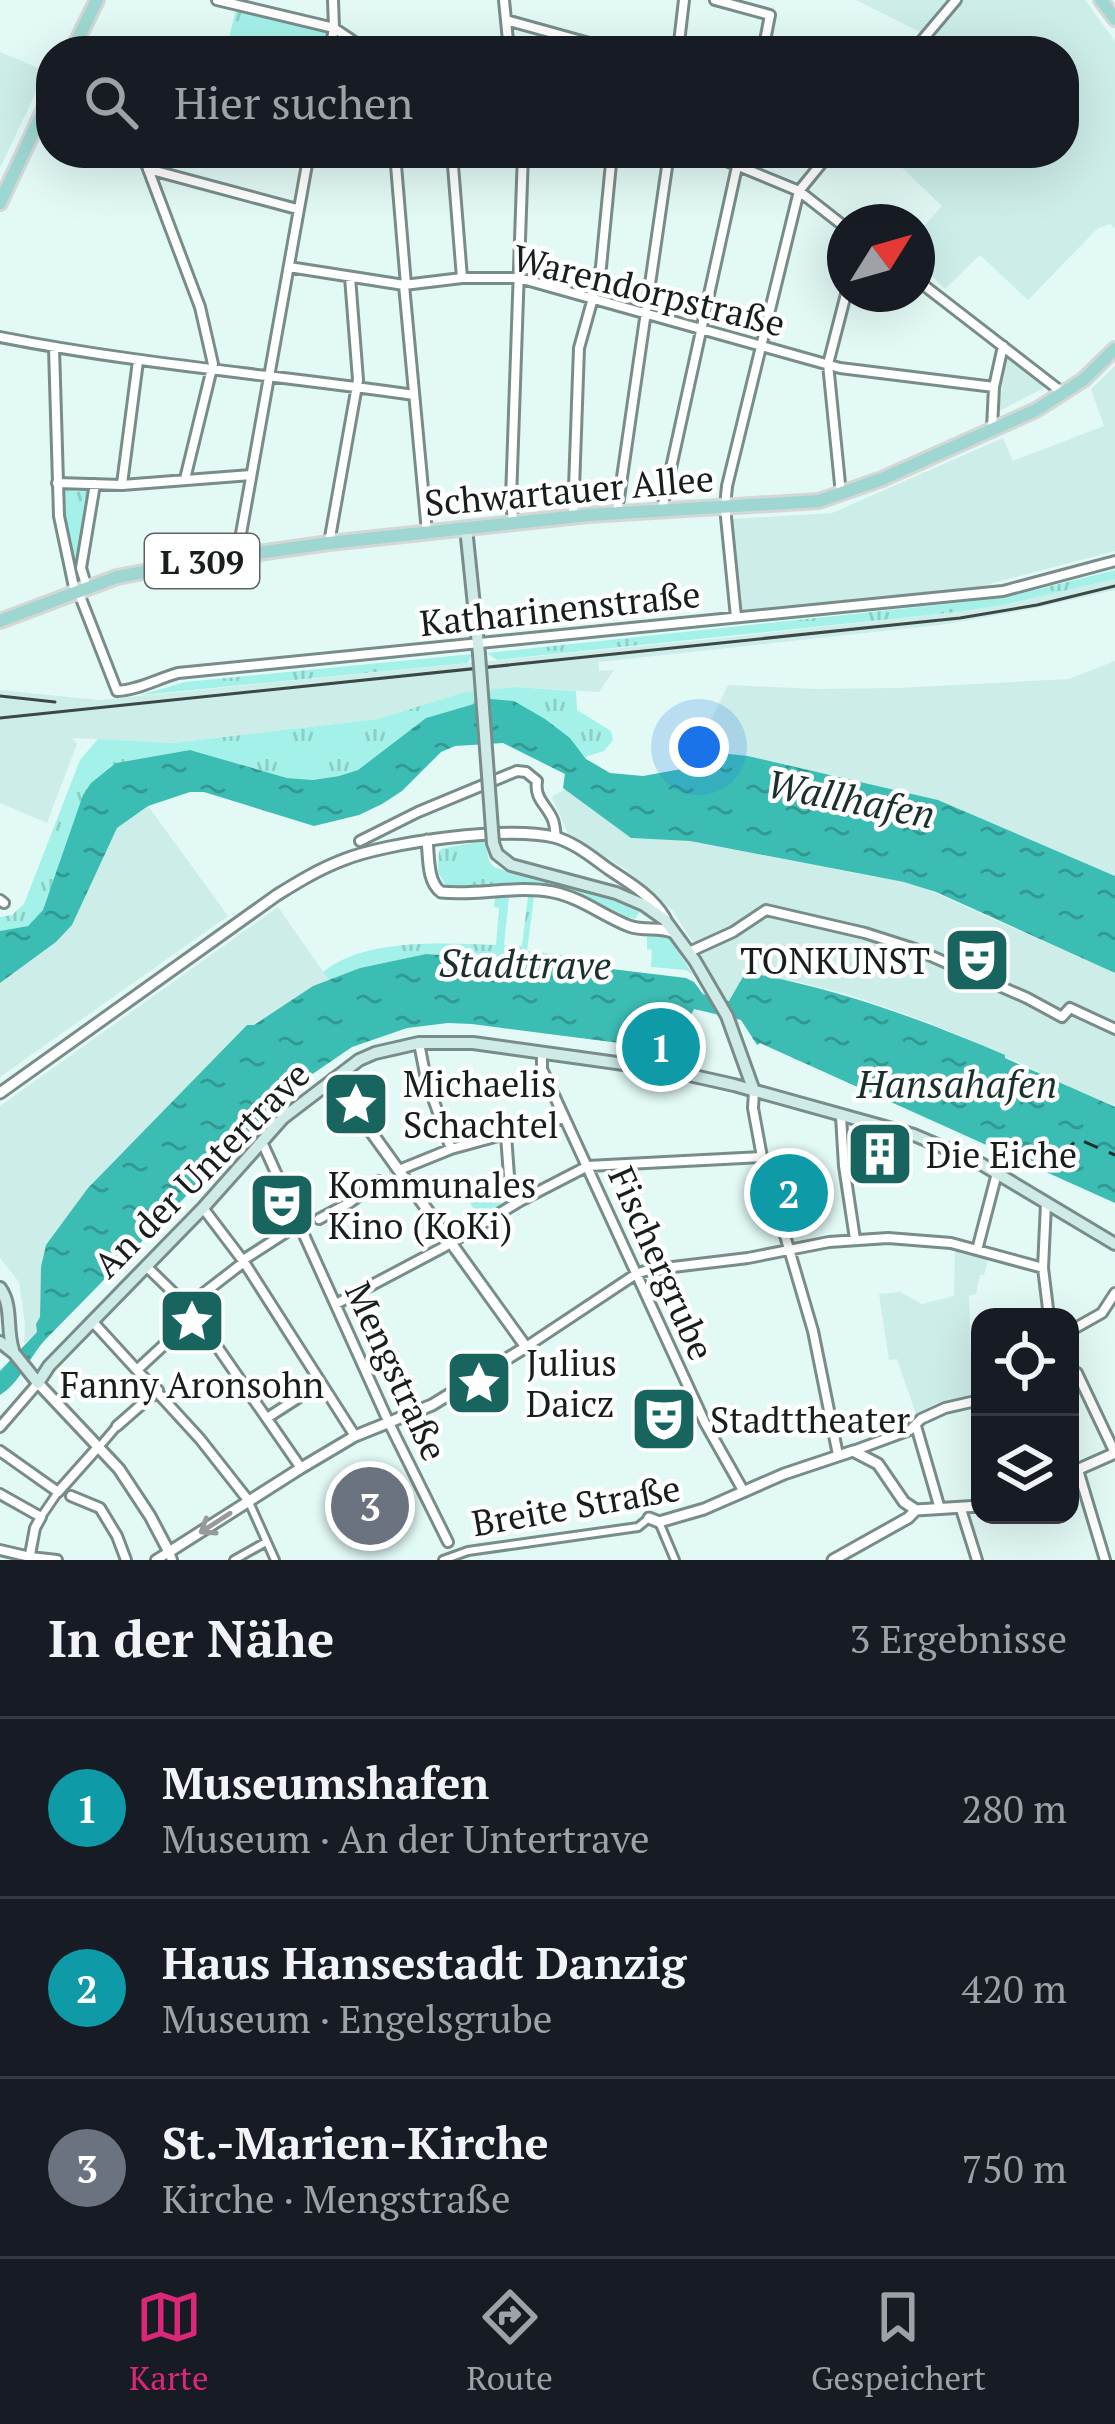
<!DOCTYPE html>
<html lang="de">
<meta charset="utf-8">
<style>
body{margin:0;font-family:"PT Serif",serif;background:#20242c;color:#f1f3f6}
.controls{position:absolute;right:36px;bottom:36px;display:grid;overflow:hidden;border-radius:24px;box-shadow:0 12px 48px #0002}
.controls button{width:108px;height:108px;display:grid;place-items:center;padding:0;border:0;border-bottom:3px solid #363941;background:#171b24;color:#f1f3f6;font:60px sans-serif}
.compass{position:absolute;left:827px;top:204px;width:108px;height:108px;border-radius:50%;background:#171b24;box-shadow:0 12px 48px #0002;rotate:53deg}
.you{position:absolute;left:699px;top:747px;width:42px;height:42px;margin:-30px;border:9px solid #fff;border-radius:50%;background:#1a73e8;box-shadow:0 0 0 18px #1a73e833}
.badge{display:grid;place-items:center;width:78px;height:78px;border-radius:50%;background:#db2777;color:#fff;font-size:39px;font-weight:700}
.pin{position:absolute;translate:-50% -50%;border:6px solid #fff;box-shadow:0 3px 12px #0006}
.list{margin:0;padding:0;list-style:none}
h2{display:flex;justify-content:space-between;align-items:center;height:156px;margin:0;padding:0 48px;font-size:51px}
h2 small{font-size:39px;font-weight:400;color:#9ea1a6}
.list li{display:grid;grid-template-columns:78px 1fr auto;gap:36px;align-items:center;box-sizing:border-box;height:180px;padding:0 48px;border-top:3px solid #363941}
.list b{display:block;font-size:45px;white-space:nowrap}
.list p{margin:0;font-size:39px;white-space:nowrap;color:#9ea1a6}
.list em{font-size:39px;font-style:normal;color:#9ea1a6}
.icon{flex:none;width:66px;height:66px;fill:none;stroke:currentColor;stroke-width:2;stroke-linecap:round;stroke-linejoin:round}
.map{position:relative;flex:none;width:1115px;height:1560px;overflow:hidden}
.search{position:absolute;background:#171b24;box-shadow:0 12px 48px #0002;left:36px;right:36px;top:36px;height:132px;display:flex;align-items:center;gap:30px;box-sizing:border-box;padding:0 42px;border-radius:48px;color:#9ea1a6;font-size:45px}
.sheet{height:696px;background:#171b24}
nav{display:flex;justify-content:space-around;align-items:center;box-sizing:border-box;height:168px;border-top:3px solid #363941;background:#171b24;font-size:33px;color:#9ea1a6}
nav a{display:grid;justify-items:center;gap:6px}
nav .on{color:#db2777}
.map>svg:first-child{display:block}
.built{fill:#cdede9}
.grass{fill:url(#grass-tufts)}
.water{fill:url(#water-ripples)}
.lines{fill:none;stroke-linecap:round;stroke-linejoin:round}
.ferry{stroke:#1a302e;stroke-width:3;stroke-dasharray:15 12;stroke-linecap:butt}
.minor-tunnel{stroke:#c4d8d6;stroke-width:8;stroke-dasharray:8 4;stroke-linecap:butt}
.pedestrian-casing{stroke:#788d8a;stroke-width:12}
.minor-casing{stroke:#788d8a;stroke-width:14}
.tertiary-casing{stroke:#788d8a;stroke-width:15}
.secondary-casing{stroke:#788d8a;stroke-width:16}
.primary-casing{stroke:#d5d7d6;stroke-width:18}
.pedestrian{stroke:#fff;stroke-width:6}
.minor{stroke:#fff;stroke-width:8}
.tertiary{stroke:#fff;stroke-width:9}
.secondary{stroke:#ceebe8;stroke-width:10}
.primary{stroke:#9ed7d1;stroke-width:12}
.rail{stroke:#3d4846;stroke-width:3}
.secondary-bridge-casing{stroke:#788d8a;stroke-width:16;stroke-linecap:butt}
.secondary-bridge{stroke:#ceebe8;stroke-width:10}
.oneway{stroke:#979a9a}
.labels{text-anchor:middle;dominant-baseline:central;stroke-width:9;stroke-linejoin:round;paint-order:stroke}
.shield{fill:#fff;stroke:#5d6262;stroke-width:3}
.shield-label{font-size:33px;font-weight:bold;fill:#171f1e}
.street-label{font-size:36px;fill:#171f1e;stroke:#fff}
.poi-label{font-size:36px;fill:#171f1e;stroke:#fff;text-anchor:start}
.water-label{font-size:39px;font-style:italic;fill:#1a302e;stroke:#fff}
</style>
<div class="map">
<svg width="1115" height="1560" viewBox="0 0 1115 1560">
<defs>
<pattern id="grass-tufts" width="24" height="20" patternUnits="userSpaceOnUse" patternTransform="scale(3)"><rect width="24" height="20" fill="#a4f1e9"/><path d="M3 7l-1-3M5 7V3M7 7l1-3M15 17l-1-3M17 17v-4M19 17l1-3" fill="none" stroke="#8ccec7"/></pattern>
<pattern id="water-ripples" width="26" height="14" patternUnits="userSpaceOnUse" patternTransform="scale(3)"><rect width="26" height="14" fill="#3cbdb3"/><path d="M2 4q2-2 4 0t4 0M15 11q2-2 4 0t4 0" fill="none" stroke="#319991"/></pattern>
</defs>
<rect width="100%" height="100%" fill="#e2f9f6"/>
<path class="built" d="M856,0H1085L1115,41V229L1110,224L1098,228L1028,300L980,255L945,289L917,261V234L942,206L887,153H1064V51H923L912,42L920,32Z
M0,52L46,71L0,168Z
M1007,355L1048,386L999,411L1005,359Z
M1115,366V551L982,586L742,612L732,519L832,513L1003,438L1013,461L1104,426L1091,389Z
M1115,579V590L1036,608L948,624L599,662V671L614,670L599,692L515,687L465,692L378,719L172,743L72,738L77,744L47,823L0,803V690L99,700L731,637L948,613Z
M1115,661V876L938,800L748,756L720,753L687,768L728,685L816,689L898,688L1069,679Z
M565,789L631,838L690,841L875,877L884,876L917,885L1115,973V1108L975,1042L922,1020L847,994L798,982L744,975L730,1001L723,999L703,958L673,911L624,868L568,834L552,797Z
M148,806L228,916L0,1077V983L56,942L72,925L117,828Z
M278,907L329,980L313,986L254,1025H247L88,1188L41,1267L40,1317L37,1332L24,1344L25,1324L19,1282L0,1258V1106Z
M955,1249L989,1256L984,1275H980L976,1294L969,1295L971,1361L977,1395L936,1403L916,1414L897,1359L889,1360L879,1294L900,1292L922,1304L954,1296Z"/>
<path class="grass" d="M236,9L327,30L323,51H226Z
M61,489H87L77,562L72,563L63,522Z
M1115,570V579L1002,605L948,613L497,660L487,653L1003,598Z
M472,654L468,663L141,695L185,682Z
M515,687L576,691L577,710L611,731L613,740L604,751L585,757L570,738L492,699L426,718L358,770L339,776L313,780L287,778L190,750L116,763L43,910L28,926L0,931V917L12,915L24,904L80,760L98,739L172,743L378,719L465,692Z
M485,841L489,861L494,867C538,883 602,882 640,912L635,919L627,917L591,899L557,889L537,886L454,888L446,886L438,872L439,851L444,848Z
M509,896L504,945L522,946L528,896H534L527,951L563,955L562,963L426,954L360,968L329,980L323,972C365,938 442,943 496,945L499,908L494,907L495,897Z
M660,933L668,936L693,975L686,970L651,967L652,950L647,949V937Z
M495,1175L498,1178L502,1176L510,1199L479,1217L462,1190Z"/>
<path class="water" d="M491,699L514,701L545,719L570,738L586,759L610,773L643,776L687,768L720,753L748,756L938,800L1115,876V973L936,892L904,882L690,841L631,838L563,788L565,774L503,743L455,746L441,752L402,791L382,804L359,815L314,826L204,792H190L148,806L117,828L72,925L56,942L0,983V931L28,926L43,910L83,795L91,783L116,763L190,750L287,778L313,780L339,776L358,770L426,718Z
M426,954L562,963L686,978L694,982L703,994L729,1001L744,975L750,973C839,989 921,1019 1005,1055V1058L1115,1107V1203L760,1043L757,1045L741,1020L694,1009L674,1050L472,1024L448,1023L407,1028L352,1047L292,1088L45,1340C28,1359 20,1383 0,1395V1371L37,1332L36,1324L40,1317L41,1267L46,1245L88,1188L247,1025H254L313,986L360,968Z"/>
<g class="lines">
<path class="ferry" d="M1043,1171L1078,1139L1115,1155"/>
<path class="minor-tunnel" d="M389,1173H390
M314,1221H315
M306,1225H307"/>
<g class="pedestrian-casing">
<path id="pedestrian" d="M100,1446L117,1426
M248,1500L275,1560
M41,1517L58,1492
M659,1522L675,1560
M234,1560L266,1542
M443,1560L468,1551L638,1527L649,1518"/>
</g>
<g class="minor-casing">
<path id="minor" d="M217,0L334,28L368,51
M504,0L509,51
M715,0L770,15L763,51
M506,20L618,51
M330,51L334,28L333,0
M678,51L684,0
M913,51L956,0
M142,153L200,307L213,364L185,479
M395,153L406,285
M452,153L462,278
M707,153L799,191L845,227
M148,169L297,209
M289,267L404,285L462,278H519L840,368L994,387
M917,280L1063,393
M404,285L427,532
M592,298L601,267L612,153
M0,337C137,364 276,375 414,395
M54,348L59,516L75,592
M992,428L994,387L1003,346
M57,483L122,485L251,475
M122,484L138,361
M841,494L828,364L846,294
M662,509L740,153
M617,512L669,153
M573,516L579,348L593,298
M513,522L511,499L523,153
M329,543L358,380L350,277
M237,556L309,153
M87,588L81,568L95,484
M78,591L117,691C138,690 157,679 178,673L1003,591L1115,561
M736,617L725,507L727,486L799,191L830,153
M360,841L418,812L517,771L526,772L537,781C534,799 547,805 553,820C555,825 555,832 556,837
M0,900L4,903
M689,952L733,932L766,910L865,933L915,949L1027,998L1062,1017L1070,1008L1115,1029
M419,1043L426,1079L451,1149
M542,1053V1069L705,1423L744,1492
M754,1091L753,1108L762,1157L813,1331L838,1455
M841,1116L844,1166L855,1239
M506,1135L509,1176L520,1201
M262,1142L389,1423L448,1542
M399,1170L451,1149L564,1118
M1046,1204L1043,1268L1049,1317
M203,1208L244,1262L355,1436
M319,1219L349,1203L379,1181
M977,1250L997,1173
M243,1260L299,1224
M147,1267L187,1306L205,1329L301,1468
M336,1304L442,1248L520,1201L588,1166L762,1157
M187,1306L244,1262
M92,1321L200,1439L248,1500
M1070,1331L1102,1313L1115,1293
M526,1347L636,1274L648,1270L748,1258L829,1242L888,1238L951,1243L1043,1268
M138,1369L166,1343L198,1321
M1070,1374L1077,1373L1115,1453
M267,1418L298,1398
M117,1426L158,1390
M916,1426L940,1509
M0,1427L38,1383
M0,1451L58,1492L99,1446
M853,1451L910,1430L921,1419L945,1408L980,1400
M1078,1470L1105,1560
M0,1494L41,1517L35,1528L29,1560
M71,1496L100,1508L117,1536L126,1560
M961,1509L977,1560
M0,1550L30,1557L57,1560
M156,1560L169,1552L172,1560"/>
</g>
<g class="tertiary-casing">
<path id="tertiary" d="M427,840C429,857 427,882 441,892C478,896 516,885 553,892C582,898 603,916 629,926C645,932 660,926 674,933
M0,1093L277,895C298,882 319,869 343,860C387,842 508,826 554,837C574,842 593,858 610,870C630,883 653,897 665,918
M38,1383L119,1469L150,1516L169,1552L301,1468L355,1436L432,1405L526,1347L333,1079
M1070,1473L1115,1453
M649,1518L659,1522L704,1509L784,1474L853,1451L878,1464L904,1502L916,1510L980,1506
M833,1560L908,1518L916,1510"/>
</g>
<g class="secondary-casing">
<path id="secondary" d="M466,528L479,654
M493,843L497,854L511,865L616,893L644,905L665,920L695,961L727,1016L754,1091
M0,1288C13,1306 6,1329 13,1350
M0,1342L14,1353L38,1383L49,1366L203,1208L283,1118L359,1060L375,1053L419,1043H473L667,1070L734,1085L914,1135L978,1162L1115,1244"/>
</g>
<g class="primary-casing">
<path id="primary" d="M1101,0L1115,19
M72,51L97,0
M0,203L51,94
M0,621L117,577L208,560L329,543L588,515L819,501L882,479L1036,410L1083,380L1115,349"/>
</g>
<use href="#pedestrian" class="pedestrian"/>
<use href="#minor" class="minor"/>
<use href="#tertiary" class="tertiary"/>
<use href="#secondary" class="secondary"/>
<use href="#primary" class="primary"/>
<path class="rail" d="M0,696L55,702
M0,718L960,618L1037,605L1115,586"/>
<g class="secondary-bridge-casing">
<path id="secondary-bridge" d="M479,654L493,843"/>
</g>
<use href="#secondary-bridge" class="secondary-bridge"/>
</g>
<defs><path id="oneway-shaft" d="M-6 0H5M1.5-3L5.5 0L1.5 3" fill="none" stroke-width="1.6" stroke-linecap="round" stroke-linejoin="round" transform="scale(3)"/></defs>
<use class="oneway" href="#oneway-shaft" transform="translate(215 1523) rotate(147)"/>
<defs>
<g id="theatre-square" transform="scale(3.45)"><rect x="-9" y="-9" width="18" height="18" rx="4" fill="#18645f" stroke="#fff"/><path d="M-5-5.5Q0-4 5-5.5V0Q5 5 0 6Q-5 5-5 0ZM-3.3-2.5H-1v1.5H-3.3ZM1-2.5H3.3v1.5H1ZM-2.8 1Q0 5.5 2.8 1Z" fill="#fff"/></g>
<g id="sight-square" transform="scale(3.45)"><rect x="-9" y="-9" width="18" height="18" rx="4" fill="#18645f" stroke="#fff"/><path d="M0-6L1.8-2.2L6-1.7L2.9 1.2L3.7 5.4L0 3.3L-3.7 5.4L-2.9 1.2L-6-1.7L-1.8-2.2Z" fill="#fff"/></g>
<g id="building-square" transform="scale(3.45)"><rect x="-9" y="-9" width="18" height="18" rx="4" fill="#18645f" stroke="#fff"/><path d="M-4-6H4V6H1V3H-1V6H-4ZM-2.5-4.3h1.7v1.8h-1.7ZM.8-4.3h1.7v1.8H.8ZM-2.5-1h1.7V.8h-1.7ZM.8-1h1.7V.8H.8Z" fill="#fff"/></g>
</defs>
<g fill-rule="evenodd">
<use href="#theatre-square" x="977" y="960"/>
<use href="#sight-square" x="356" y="1104"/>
<use href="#building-square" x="880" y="1154"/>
<use href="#theatre-square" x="282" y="1205"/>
<use href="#sight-square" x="192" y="1321"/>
<use href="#sight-square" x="479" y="1383"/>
<use href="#theatre-square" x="664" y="1419"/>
</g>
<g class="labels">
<rect class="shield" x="145" y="534" width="114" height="54" rx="9"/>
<g class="shield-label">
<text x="202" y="561">L 309</text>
</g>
<g class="street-label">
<text transform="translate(649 290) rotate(14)">Warendorpstraße</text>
<text transform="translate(569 490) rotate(-5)">Schwartauer Allee</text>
<text transform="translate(560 608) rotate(-6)">Katharinenstraße</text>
<text transform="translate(201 1169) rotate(-45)">An der Untertrave</text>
<text transform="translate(662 1263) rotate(66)">Fischergrube</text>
<text transform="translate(397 1371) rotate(65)">Mengstraße</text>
<text transform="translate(576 1505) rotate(-10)">Breite Straße</text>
</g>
<g class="poi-label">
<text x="930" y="960" text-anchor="end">TONKUNST</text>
<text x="403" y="1083">Michaelis<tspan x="403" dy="41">Schachtel</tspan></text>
<text x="926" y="1154">Die Eiche</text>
<text x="328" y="1184">Kommunales<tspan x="328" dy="41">Kino (KoKi)</tspan></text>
<text x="526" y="1362">Julius<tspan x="526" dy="41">Daicz</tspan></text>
<text x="192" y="1384" text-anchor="middle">Fanny Aronsohn</text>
<text x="710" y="1419">Stadttheater</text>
</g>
<g class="water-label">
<text transform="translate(851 798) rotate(11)">Wallhafen</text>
<text transform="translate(525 963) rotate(1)">Stadttrave</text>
<text x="957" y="1083">Hansahafen</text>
</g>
</g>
</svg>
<div class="controls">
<button><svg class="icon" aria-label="locate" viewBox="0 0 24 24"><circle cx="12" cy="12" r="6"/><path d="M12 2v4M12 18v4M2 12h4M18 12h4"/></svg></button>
<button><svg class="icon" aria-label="layers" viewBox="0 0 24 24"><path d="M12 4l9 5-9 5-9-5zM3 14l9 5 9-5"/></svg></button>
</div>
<svg class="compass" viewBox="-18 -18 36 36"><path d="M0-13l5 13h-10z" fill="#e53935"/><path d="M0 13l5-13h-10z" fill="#9ea1a6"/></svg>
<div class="you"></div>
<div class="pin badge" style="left:661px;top:1047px;background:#0f9aa8">1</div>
<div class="pin badge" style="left:789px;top:1193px;background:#0f9aa8">2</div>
<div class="pin badge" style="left:370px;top:1506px;background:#6b7280">3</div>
<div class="search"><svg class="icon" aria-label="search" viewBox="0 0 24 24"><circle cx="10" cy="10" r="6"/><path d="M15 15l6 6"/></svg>Hier suchen</div>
</div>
<section class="sheet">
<h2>In der Nähe<small>3 Ergebnisse</small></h2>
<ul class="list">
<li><span class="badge" style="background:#0f9aa8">1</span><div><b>Museumshafen</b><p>Museum · An der Untertrave</p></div><em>280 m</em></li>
<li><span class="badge" style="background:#0f9aa8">2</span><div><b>Haus Hansestadt Danzig</b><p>Museum · Engelsgrube</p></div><em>420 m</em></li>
<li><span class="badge" style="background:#6b7280">3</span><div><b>St.-Marien-Kirche</b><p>Kirche · Mengstraße</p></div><em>750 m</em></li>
</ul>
</section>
<nav>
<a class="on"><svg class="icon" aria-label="map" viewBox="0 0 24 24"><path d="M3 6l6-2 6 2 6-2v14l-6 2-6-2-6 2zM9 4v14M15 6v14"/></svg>Karte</a>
<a><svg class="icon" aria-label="directions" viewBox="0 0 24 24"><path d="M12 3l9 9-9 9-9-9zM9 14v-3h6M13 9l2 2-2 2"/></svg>Route</a>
<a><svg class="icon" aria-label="saved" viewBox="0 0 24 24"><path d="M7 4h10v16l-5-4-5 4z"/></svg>Gespeichert</a>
</nav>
